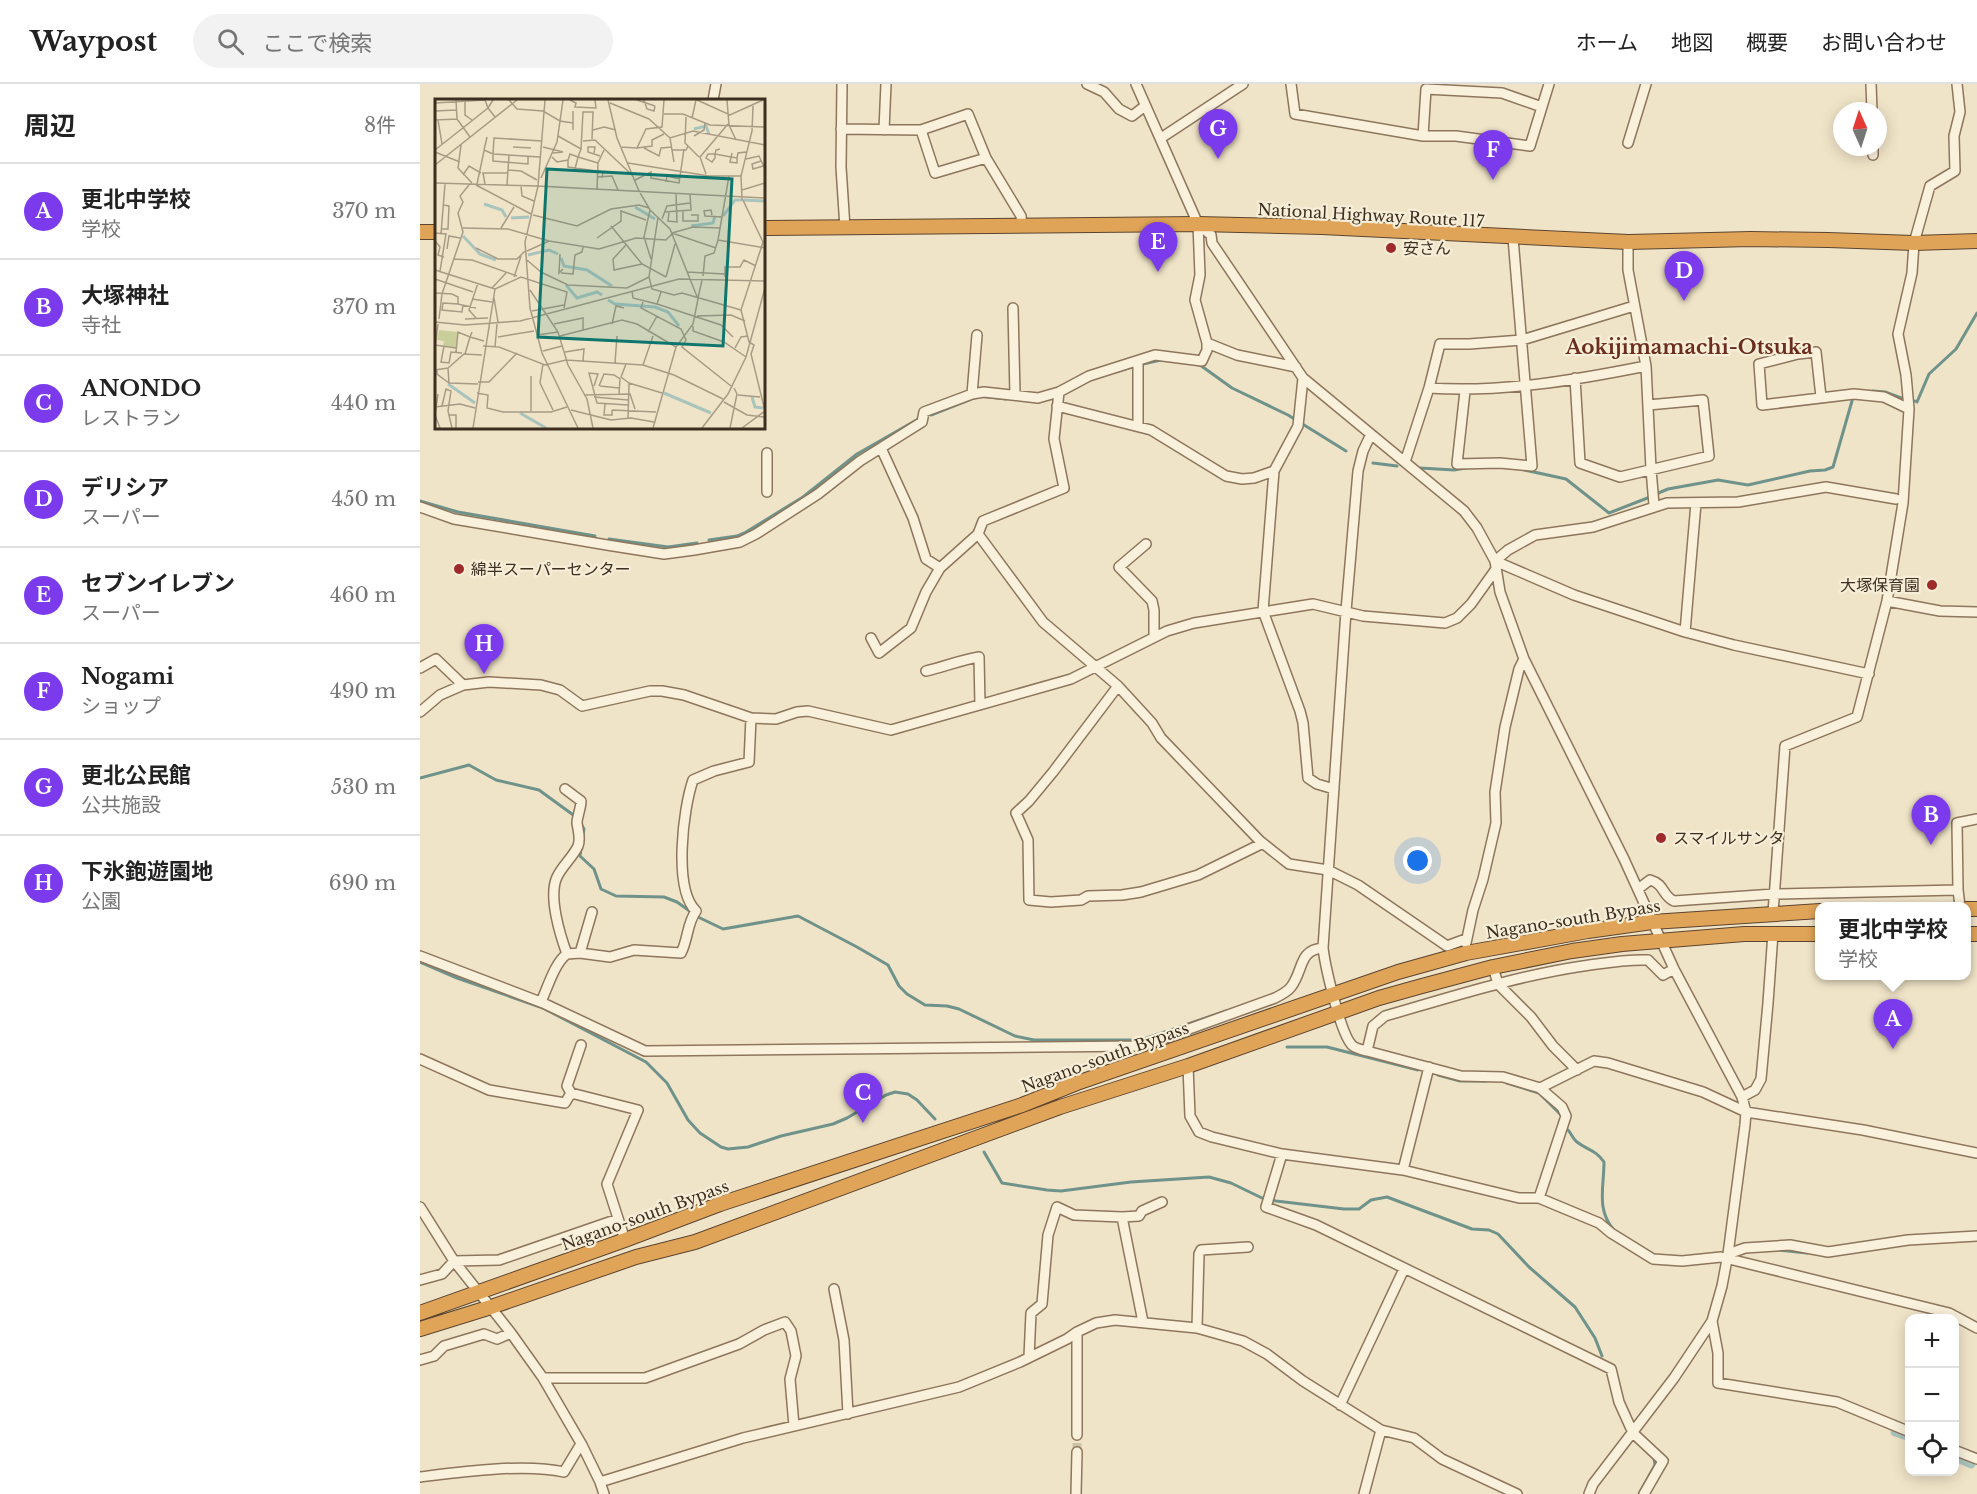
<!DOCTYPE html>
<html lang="ja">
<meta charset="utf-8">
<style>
body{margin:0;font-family:"Libre Baskerville","Noto Sans JP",serif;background:#f2f2f2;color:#222}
.controls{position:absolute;right:18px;bottom:18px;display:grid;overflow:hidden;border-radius:12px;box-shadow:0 3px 15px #0003}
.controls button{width:54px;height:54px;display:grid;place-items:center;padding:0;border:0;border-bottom:2px solid #e0e0e0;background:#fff;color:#222;font:30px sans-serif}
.compass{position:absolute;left:1413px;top:18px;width:54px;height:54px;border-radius:50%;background:#fff;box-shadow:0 3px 15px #0003;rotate:357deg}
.you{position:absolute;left:998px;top:777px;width:21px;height:21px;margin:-15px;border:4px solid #fff;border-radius:50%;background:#1a73e8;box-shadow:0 0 0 9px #1a73e833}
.badge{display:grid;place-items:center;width:39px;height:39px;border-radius:50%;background:#7c3aed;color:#fff;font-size:20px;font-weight:700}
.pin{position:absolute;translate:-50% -50px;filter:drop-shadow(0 2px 3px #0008)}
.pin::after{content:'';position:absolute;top:32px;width:21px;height:18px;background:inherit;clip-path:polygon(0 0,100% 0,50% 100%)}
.popup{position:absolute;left:1395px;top:818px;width:156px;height:78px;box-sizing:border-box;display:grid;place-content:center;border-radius:12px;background:#fff;filter:drop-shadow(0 2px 4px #0005);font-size:20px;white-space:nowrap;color:#767676}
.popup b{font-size:22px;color:#222}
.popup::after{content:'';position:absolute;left:50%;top:100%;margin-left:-12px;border:12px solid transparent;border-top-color:#fff}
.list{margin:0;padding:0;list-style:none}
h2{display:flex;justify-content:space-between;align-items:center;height:78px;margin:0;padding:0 24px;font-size:26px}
h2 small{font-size:20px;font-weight:400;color:#767676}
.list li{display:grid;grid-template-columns:39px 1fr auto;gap:18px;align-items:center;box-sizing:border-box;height:96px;padding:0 24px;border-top:2px solid #e0e0e0}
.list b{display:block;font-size:22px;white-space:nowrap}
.list p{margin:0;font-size:20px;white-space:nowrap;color:#767676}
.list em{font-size:20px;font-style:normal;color:#767676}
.icon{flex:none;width:33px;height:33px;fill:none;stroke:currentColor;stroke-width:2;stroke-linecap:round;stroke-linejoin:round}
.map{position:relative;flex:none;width:1557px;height:1410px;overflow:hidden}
header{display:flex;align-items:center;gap:36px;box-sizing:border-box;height:84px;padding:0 30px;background:#fff;border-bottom:2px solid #e0e0e0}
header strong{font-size:28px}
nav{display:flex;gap:33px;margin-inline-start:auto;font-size:21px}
.search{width:420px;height:54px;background:#f2f2f2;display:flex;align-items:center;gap:15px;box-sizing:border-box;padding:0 21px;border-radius:33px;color:#767676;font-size:22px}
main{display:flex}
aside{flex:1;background:#fff}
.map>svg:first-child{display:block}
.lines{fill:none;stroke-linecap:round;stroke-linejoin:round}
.stream{stroke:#6f938a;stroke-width:3}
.canal{stroke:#a9c4bc;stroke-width:9}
.minor-tunnel{stroke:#ccc0a6;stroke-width:9;stroke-dasharray:9 4.5;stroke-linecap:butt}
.minor-casing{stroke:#8d765c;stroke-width:12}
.highway-casing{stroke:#5b4430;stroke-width:16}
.minor{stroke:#faf1dc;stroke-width:9}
.highway{stroke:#e0a458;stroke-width:14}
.poi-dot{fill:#9e2a2b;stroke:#f7eed8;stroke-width:2}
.labels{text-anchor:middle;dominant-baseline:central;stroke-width:4.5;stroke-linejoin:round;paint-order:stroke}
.street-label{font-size:16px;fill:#3d2e20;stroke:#f7eed8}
.poi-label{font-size:16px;fill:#3d2e20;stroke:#f7eed8;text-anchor:start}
.quarter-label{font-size:20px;font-weight:bold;fill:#6b2e1e;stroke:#f7eed8}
.inset-river{fill:none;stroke:#a9c4bc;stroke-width:3}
.inset-road{fill:none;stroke:#a89b85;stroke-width:1.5}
.view{fill:#0f766e;fill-opacity:0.15;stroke:#0f766e;stroke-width:3}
.inset-edge{fill:none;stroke:#3d2e20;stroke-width:3}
</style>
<header>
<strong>Waypost</strong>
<div class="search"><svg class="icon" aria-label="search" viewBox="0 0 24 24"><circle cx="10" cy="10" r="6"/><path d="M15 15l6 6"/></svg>ここで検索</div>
<nav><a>ホーム</a><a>地図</a><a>概要</a><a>お問い合わせ</a></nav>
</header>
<main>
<aside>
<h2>周辺<small>8件</small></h2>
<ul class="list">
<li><span class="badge">A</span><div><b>更北中学校</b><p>学校</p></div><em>370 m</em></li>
<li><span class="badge">B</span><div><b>大塚神社</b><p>寺社</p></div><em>370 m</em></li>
<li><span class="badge">C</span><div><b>ANONDO</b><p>レストラン</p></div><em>440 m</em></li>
<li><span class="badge">D</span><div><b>デリシア</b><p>スーパー</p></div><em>450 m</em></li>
<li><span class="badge">E</span><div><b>セブンイレブン</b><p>スーパー</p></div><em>460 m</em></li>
<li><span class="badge">F</span><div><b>Nogami</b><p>ショップ</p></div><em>490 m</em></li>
<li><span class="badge">G</span><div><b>更北公民館</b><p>公共施設</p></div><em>530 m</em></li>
<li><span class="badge">H</span><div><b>下氷鉋遊園地</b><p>公園</p></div><em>690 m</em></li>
</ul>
</aside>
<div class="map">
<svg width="1557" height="1410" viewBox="0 0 1557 1410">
<rect width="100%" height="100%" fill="#f0e4c8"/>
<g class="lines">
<path class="stream" d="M723,280L741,276
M774,280L780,281L812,304L868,331L926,367
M695,288L712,283
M1453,307L1465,308L1484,315
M1495,317L1497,318L1509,290L1536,265L1557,229
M511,331L559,312L586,315
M953,379L977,382
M1000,384L1034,386L1046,384
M1100,385L1146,395L1189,429L1230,413
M1236,410L1248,405L1298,396L1328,401L1390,387L1405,386L1413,383L1432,317
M0,417L38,428L175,452
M189,455L248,463L277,459
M289,456L317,452L326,448L383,413L437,370L500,334
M0,694L49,681L76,696L119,706L156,733
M160,738L164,745L163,751
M161,764L160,772L174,785L181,805L196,812L244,813L257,818L278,833L303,845L378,832L437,863L468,881L479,902L487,910L505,921L527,922L539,925L595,952L614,956H721L806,927
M0,878L37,894L123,924L226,978L247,999L268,1036L280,1049L301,1063L308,1065L328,1063L361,1052L413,1040L427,1034L466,1011L475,1008L488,1010L497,1016L515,1035
M867,963H907L998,986
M1018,991L1040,997H1066
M1087,999L1119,1009L1140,1030
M1148,1046C1151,1049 1153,1055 1157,1058C1167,1066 1176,1066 1184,1078C1184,1103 1176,1126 1194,1146
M564,1068L582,1099L627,1106L641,1107L711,1098L789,1093L811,1099L842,1114L856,1117L924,1125H939L951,1116L967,1113L1052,1145L1069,1146L1078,1150L1109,1183L1155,1223L1175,1254L1182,1272
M1358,1166L1387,1169
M1219,1410L1235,1381L1234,1374L1224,1365"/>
<path class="canal" d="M1475,1348L1490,1353
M1540,1375L1551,1380"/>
<path class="minor-tunnel" d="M657,1368V1351"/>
<g class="minor-casing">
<path id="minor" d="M422,0L421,83L425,144
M667,0L684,8L699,25L712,32L725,22
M871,0L875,30L1003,52H1036L1110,62L1129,0
M1451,0L1452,27
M293,16L296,0
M421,45L501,46L548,30L566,74L601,132L602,141
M464,46L466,0
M501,46L515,89L566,74
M1003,52L1006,5L1082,9L1122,23
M741,54L823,0
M1208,59L1226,0
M1453,63V71
M778,140L791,151L792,159L883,294L1044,427L1057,444L1075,477L1080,508L1104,575L1204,775L1254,885L1322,1013L1326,1028L1325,1041L1308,1170L1302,1202L1292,1237L1254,1294L1173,1400L1169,1410
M593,224L595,311
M787,259L817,271L876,283
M718,277V342
M1226,282L1231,385L1234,421
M883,294L878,342L854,387L843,527L880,627L883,639L888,694L897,700L914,705
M1155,294L1160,379L1200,393L1289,372L1283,316L1228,321
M1009,304C1081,309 1156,296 1226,282L1208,186V158
M1045,307L1037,380L1080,379L1112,382L1093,154
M552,310L557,251
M1401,313L1396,268L1378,270L1339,280L1342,321L1434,310L1464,313L1489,325
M637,322L731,346L806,392L822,395L834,394L854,387
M951,350L943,367L938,387L926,527L903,864C905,881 921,953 933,962C937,965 943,966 947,967L1041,992L1083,993L1120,1004L1174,977L1188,979L1283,1008L1326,1028L1443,1046L1557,1069
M461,364L493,434L506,475L520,484
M985,378L1009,304L1020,260H1049L1102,256L1214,222
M347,408V369
M0,423L34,435L187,461L244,470L274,466L320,458L336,450L398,410L440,377L502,338L504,328L552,310L564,308L618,314L639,308L669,292L735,271L782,277L787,266V259L775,216L780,191L778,140L716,0
M558,450L623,538L698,602L732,639L741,654L840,757L869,780L908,786L938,801L1027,862L1046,855
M726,460L699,483L732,517L734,526V552
M1467,517L1520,527L1557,528
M1265,548L1276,419
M451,554L459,569L491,544L506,508L520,484L558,450L563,437L644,404L634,355L639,308
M0,584L16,575L43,601
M506,587C524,583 540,576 559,573L560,621
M1449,590L1314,561L1265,548L1154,511L1075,477L1088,466L1115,451L1173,443L1247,419L1318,418L1406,403L1476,415
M698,602L633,688L609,717L596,729L608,756L609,816L631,818L661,816L668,812L702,811L721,808L778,791L839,761L840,757
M0,628L20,611L43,601L69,598L121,601L140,606L162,622L230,607H242L264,611L331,634L356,635L377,628L388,627L471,646L651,595L747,547L774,539L893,520L943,532L1025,539L1037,534L1051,520L1076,485
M145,705L161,717C161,724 157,733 157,739C158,747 161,754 158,762C153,773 142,782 137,793C128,812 140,851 147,870L160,869L172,828
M1218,805L1230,796C1245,800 1242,812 1254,817L1354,810L1538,806
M1540,822L1538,806L1537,739L1557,735
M1353,829L1365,662L1437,633L1467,517L1483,419L1489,325L1486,291L1478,250L1492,189L1494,159L1510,102L1535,87L1534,52L1540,28L1537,0
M1046,859L1053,826L1063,795L1076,739L1075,708L1085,643L1099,585L1104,575
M160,869L190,873L214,866L261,869C268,856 267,839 276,827C253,805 263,725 273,696L294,687L329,678L331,634
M0,872L123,919L225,967L722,962L855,914C861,911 868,907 871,903C884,886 878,866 903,864
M1073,883L1078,900L1111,933L1133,962L1157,986
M121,918C127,905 135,878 147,870
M947,967L953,942L965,932C1031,913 1096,892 1163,882C1185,879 1206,875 1228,876L1243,891L1254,885
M0,975L69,1006L145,1019L151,1009L218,1026L187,1100L205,1156
M768,982L770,1032L779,1048L792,1053L862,1070L983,1086L1009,983
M151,1009L147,1002L161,961
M1322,1013L1335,1006L1341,995L1348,919L1353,849
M862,1070L846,1123L896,1141L1191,1285L1199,1318L1213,1349L1243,1377L1224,1410
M983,1086L1099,1114H1119L1179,1139L1191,1149L1233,1175L1262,1177L1301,1173L1529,1229L1557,1244
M1119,1114L1146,1032L1142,1023L1120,1004
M0,1123L34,1177L91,1249L123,1294L162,1361L180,1398L184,1410
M1308,1170L1325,1164L1370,1161L1408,1168L1488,1156L1557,1152
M0,1196L22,1190L34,1177L79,1176L198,1135
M414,1205L424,1256L428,1330
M1292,1237L1298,1269V1299L1417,1318L1490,1348
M723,1238L702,1133L719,1132L722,1127L742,1118
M777,1244L779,1170L781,1166L828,1163
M657,1248V1351
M609,1273L611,1229L622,1220L628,1151L637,1123L654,1131L702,1133
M0,1276L14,1272L24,1262L64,1250L77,1255L91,1249
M123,1294H225L319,1260L344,1246L365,1238L371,1247L376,1272L370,1295L374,1342
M920,1321L984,1185
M1534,1366L1557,1375
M0,1393C40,1388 105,1379 144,1388L159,1363L162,1361
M180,1398L323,1354L539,1303L600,1278L647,1255L657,1248L676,1239L695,1236L777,1244L823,1257L847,1270L883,1297L961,1346L994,1354L1022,1375L1097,1410
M656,1410L657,1368
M944,1410L961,1346"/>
</g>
<g class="highway-casing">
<path id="highway" d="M344,144L778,140L902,143L1208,158L1331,155L1408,156L1494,159L1557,157
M0,148H16
M1546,825H1557
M1546,850H1557
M0,1229L205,1156L300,1120L602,1021L657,999L978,888L1046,869L1168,847L1232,838L1400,827
M0,1245L71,1223L216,1173L275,1158L640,1023L768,982L959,914L1002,902L1073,883L1152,867L1202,860L1324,850H1400"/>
</g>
<use href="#minor" class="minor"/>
<use href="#highway" class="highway"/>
</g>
<g class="poi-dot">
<circle cx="971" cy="164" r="6"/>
<circle cx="39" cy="485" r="6"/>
<circle cx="1512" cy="501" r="6"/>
<circle cx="1241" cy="754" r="6"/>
</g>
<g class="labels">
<g class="street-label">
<text transform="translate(951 131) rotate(3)">National Highway Route 117</text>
<text transform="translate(1153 835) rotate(-9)">Nagano-south Bypass</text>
<text transform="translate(685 973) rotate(-20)">Nagano-south Bypass</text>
<text transform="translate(225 1131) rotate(-20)">Nagano-south Bypass</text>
</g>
<g class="poi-label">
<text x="983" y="164">安さん</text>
<text x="51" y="485">綿半スーパーセンター</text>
<text x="1500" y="501" text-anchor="end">大塚保育園</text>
<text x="1253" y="754">スマイルサンタ</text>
</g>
<g class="quarter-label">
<text x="1269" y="263">Aokijimamachi-Otsuka</text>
</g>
</g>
<g transform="translate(15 15)">
<rect width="330" height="330" fill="#f0e4c8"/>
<path d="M4,231L23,233L21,248L8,247L9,242L2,241Z" fill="#c9cf9b"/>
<path class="inset-river" d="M259,30L271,27L274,35M309,101L330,102M49,105L67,111L71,118M200,108L220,120M288,117L300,101H307M76,119L94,118M256,127L278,124L280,117M28,137L45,155L61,161M93,156L114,151L123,155M126,159L129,167L152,171L177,187M131,186L142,199L162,193L167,196M173,201L180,205L220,208L233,213L244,227M13,285L40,304M229,294L276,314M317,298L320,308L328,309M85,314L111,329"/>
<path class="inset-road" d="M58,1L53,9L60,18M74,1L82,10L108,12L125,22L138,24M110,1L103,87L330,99M135,1L141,4L140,8L161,9L160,1M173,1L182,39L204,92L215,111L235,130L263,200L258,225L241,248L218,329M202,1L220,7M209,1L212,10L219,12L220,7M262,1L295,16L328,1M292,1L294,26L301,41M30,2V16L37,21M0,4L50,1M175,4L214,20L235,39L258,32L330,46M318,7L317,32L306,77L307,99L328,143L306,211L314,243L319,246L316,255L330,312M0,12L21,11M138,12V31M229,15H248L275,26L330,28M251,18L250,44L264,58M257,19L261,1M22,20L35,38M0,21L22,20L21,1M3,21L7,45M158,31L169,28L181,31M123,37L146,50L148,13H158L157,40M259,37L269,31L270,24M52,38L49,51L58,55V62L93,65V57M235,39L239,63M148,42L160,41L198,77M26,46L23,69L37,84M78,48L96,49M108,48L128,53L118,54M185,48L202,49L211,30L227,28L229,1M202,49L217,47V41L229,35M209,49L224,57L226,49L237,48M146,50L143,58L163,64M285,50L281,51L280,55V59L277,63L271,59L273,55H280L296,58L302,59L303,54L311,53M0,51L53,9L50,1M237,51H251L253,47M0,53L25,63M159,54L160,48H153V53L165,57M297,54L295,63L302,64V59M105,58L58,55L59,39L107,42M117,58L122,63L133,61L135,55L143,58L140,70M311,60L324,57L330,70M133,61V68L168,73L167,79M326,62L317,65L318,70L328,67M193,64L274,77H306M0,66L82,1M73,71L86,72L102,81M271,75L265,58L293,25M28,76L34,67L46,74M162,78L177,77L183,91M106,79L122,43L128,1M200,81L216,73V79L244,84L249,50M231,83L232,77L245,80M0,84L103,87L90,143L95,209L107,254L143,329M42,85L49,52M50,85L48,74H73M41,86L96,115M72,86L74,56M86,87L87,97L99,102M162,90L163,64L169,51M307,91L330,84M215,111L209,138L216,160M186,112L211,121M248,112V122H263V116H256M230,113L256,111L255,96M234,113L233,122L242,123L241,95M98,116L142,127L176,110L204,106L214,109M277,116L276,111L269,112L270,117L287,118M223,118L214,178L217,190L239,196L247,194L306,211M227,120L232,107L255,104M176,127L207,165L231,178M28,129L73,130L114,142M66,129L79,108M6,130H13L14,107L8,106M0,134L11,135L5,172M237,134L258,128L285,129M237,134L281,149M6,135L10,85M162,139L186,122V111M283,141L330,149M0,142L5,148L3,156L9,158M191,146L178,160L179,171L207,165M41,149L63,160H82L90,152M12,150L14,137L25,139M92,152L114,142L164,150L201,139L231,141L237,135M125,155L124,174L128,170M18,160L37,161L82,177M92,161L106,173L133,186L192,189L214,178M0,171L60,190M252,173L290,175M126,174L138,175L140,156L147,153L148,148M268,177L270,157L279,154L283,141L294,77M79,178L86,157M231,178L240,145M290,178V168H305L309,161L321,167M0,180L38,193M57,189L71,174M95,191L123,233L133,266L152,300L158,329M197,192L198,199L222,205L226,193M0,194L17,195L23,198V205M59,199L63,223M263,199L267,181M37,200L57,203M208,203L206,209L246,230L251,241L247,248L296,287M222,205L286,226L298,238M28,206L27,213L7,211L8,204L23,205L41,209M97,212L129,206M262,217L296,216L310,222M41,219L34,211L43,184M4,220L7,195L28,133L23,114L28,103L25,97L34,86M30,220L53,219M0,223L30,226L85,222L244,180L330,182M119,225L148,219V232M177,225L181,207L189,209M258,227V232L289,243L311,258M213,233L222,217M102,236L123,233M125,237L187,221L202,225L241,248M63,238L99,232M0,246L21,249M9,247L6,263L14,264L16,253L27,254M48,247L64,248L110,266L131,261L208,266L239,276L288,300M0,248L3,225M60,248L62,225M300,249L306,238L313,237M108,252L127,247M21,253L23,233L35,238L37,233M130,253L149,250L148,262M30,255L35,238L49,242M180,264L182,237M108,265L105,284L118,311M191,265L186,278L194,284L193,320M208,266L218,237M13,269L14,284L43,285M2,270V275L14,284M0,271L13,269L29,255L47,256M96,277V312M43,283H54L82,254M194,284L227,294M159,287L163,275L154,274L162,304L193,306M164,287L169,275L179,276L185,280L184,295M165,287L184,289M42,294L53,296L52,309L68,313H116L132,308M3,295L0,316L5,329M150,296L195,295L200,310M303,296L325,298M159,298L193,301M289,303L312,316L330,318M170,305L169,316H177V311M7,307L11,290L16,292L13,312L17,329M0,308L25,305L40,309M136,311L176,321L196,319L219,323M177,311L221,313M14,316H21V329M38,329L60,190L86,178L132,193L129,209M267,329L293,295L311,258L330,189M295,329L302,295L299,289M307,329L330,312"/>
<path class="view" d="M112,70L297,80L288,247L103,238Z"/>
<rect width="330" height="330" class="inset-edge"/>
</g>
</svg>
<div class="controls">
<button>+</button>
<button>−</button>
<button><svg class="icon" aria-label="locate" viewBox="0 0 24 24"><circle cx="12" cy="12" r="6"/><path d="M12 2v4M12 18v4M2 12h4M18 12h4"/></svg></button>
</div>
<svg class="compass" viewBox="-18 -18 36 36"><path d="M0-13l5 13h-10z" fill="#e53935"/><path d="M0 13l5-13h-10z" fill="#767676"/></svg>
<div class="you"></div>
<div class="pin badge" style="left:1473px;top:965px">A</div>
<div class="popup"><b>更北中学校</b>学校</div>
<div class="pin badge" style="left:1511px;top:761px">B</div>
<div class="pin badge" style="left:443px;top:1039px">C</div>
<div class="pin badge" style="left:1264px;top:217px">D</div>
<div class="pin badge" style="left:738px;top:188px">E</div>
<div class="pin badge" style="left:1073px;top:96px">F</div>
<div class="pin badge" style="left:798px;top:75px">G</div>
<div class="pin badge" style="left:64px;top:590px">H</div>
</div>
</main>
